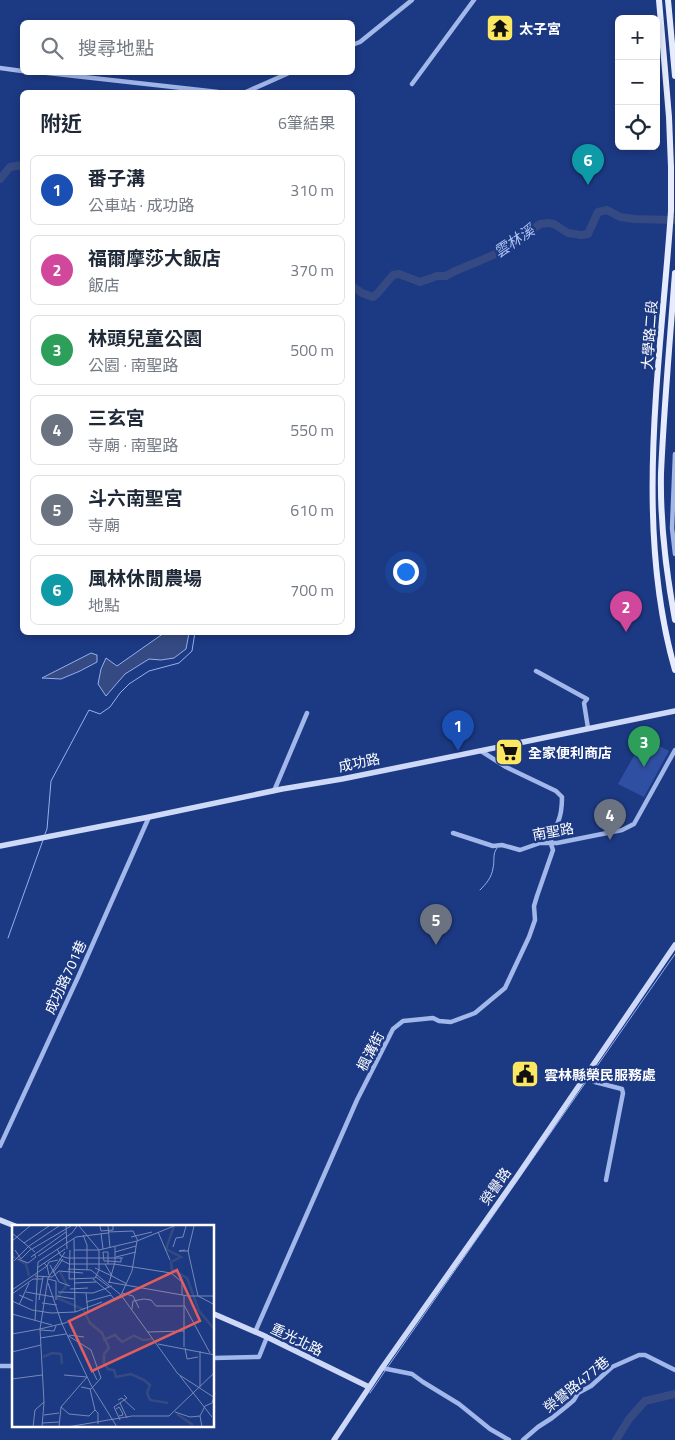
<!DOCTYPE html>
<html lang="zh-TW">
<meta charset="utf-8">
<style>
body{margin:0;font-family:"Titillium Web","Noto Sans TC",sans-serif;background:#f2f2f3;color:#1f2937}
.controls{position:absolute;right:15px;top:15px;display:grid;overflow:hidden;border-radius:8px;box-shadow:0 2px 8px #0003}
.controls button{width:45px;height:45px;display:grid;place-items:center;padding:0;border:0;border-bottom:1px solid #e0e1e3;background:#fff;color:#1f2937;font:25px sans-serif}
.you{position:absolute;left:405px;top:571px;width:18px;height:18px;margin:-12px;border:4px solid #fff;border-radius:50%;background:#1a73e8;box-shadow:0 0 0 8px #1a73e833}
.badge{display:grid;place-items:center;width:32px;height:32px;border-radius:50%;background:#b45309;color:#fff;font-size:16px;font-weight:700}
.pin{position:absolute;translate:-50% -41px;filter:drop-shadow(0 1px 2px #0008)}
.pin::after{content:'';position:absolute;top:26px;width:18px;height:15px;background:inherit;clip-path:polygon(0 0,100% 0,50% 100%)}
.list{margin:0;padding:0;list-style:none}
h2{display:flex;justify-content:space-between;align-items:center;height:65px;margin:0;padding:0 20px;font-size:21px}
h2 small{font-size:16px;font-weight:400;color:#747a83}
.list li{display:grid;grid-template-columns:32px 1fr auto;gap:15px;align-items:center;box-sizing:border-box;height:70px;margin:0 10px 10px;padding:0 10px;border:1px solid #e0e1e3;border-radius:8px}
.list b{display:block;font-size:19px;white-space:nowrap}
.list p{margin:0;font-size:16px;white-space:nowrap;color:#747a83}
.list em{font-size:16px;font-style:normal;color:#747a83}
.icon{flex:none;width:28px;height:28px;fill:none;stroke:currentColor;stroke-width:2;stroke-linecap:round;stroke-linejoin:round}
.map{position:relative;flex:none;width:675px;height:1440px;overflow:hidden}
.search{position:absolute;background:#fff;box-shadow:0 2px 8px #0003;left:20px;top:20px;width:335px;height:55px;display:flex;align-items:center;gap:12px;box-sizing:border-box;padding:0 18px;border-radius:8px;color:#747a83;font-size:19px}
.panel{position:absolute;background:#fff;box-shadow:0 2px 8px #0003;left:20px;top:90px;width:335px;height:545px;border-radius:8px}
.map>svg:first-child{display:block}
.green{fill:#2f50a2}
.water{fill:#354a82;stroke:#95b0ec}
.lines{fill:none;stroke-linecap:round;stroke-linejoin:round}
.stream{stroke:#95b0ec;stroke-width:1}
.river{stroke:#354a82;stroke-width:8}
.street{stroke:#a2b7ea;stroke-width:4.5}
.secondary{stroke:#ced9f8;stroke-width:5.5}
.primary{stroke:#e6ecfe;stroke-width:6}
.labels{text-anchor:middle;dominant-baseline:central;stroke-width:5;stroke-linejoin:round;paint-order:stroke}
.poi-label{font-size:14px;font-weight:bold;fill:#fff;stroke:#1c3983;text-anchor:start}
.street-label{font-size:14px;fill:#fff;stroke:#1c3983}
.water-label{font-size:15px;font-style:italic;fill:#aec2f2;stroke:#1c3983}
.inset-river{fill:none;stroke:#354a82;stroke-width:2.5}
.inset-road{fill:none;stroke:#7788b5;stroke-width:1}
.view{fill:#e05e5e;fill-opacity:0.15;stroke:#e05e5e;stroke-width:2.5}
.inset-edge{fill:none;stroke:#fff;stroke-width:2.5}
</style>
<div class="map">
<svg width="675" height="1440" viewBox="0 0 675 1440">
<rect width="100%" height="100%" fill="#1c3983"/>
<path class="green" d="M644,738L669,751L644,797L618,784Z"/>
<path class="water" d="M164,633H189L186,649L174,658L161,660L149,659L125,674L106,696L98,684L101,669L106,658L117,666Z
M91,653L97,655V662L80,671L61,679L42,678Z"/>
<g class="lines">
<path class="stream" d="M45,834L47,829L51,781L89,710L100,714L110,707L120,693L129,684L149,671L179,663L192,651L195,632
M480,890C486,884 492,877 493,868C495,861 492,854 497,848
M8,938L43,840
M387,1368L675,954
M370,1393L385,1371"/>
<path class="river" d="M0,179L10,167L22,165
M352,286L362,293L373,297L377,294L393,275L399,274L420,282L437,276H446L453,272L505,250L540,224L548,223L554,224L568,233L581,235L588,234L598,212L607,210L620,217L634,219L675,220
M616,1440L629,1419L645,1401L675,1394"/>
<path class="street" d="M352,45L360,42L412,0
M0,68L22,71
M39,72L218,92
M412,84L474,0
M246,92L291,72
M675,454L672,528L675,554
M536,671L587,699L584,703L588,728
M274,791L307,713
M453,833L493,846L502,845L520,850L540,843H557L622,830L634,824L675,750
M584,1077L595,1082L622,1089L623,1093L606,1180
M0,1146L79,975L149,817
M255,1332L357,1100L393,1029L403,1021L433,1018L439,1021L451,1022L475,1013L505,988L529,937L535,920L534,906L537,896L553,850C548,838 553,832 558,822C561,815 562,804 562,797L556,791L506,767L481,751
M214,1358L259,1357L267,1337
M0,1366H14
M382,1368L412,1374L423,1382L459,1404L490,1429L509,1440
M523,1440L538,1427L552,1418L567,1406L574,1400L578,1393L591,1386L612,1367L639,1355H645L675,1370"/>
<path class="secondary" d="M0,846L149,817L282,789L342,779L675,711
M0,1220L15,1226
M214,1314L267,1337L369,1387
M334,1440L382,1368L516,1178L675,945"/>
<path class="primary" d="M659,0L669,117L671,167V211C661,360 633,524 675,670
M668,0L675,76
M675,273C670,339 664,406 661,473C660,522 666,572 675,620"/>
</g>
<defs>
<g id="temple-square" transform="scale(1.4375)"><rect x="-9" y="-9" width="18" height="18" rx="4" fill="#fbe760" stroke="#1c3983"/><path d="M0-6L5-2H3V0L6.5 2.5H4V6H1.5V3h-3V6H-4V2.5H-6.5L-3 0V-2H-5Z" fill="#111"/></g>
<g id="supermarket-square" transform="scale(1.4375)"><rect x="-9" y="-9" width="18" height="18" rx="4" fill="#fbe760" stroke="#1c3983"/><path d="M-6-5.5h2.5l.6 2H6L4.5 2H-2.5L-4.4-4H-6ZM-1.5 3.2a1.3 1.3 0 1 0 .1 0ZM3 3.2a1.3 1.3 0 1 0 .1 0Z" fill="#111"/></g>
<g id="civic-square" transform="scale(1.4375)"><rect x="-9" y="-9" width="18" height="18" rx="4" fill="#fbe760" stroke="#1c3983"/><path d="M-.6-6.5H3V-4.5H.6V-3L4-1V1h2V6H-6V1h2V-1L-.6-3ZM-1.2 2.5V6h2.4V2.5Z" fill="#111"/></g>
</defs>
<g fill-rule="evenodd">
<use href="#temple-square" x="500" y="28"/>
<use href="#supermarket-square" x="509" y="752"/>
<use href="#civic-square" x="525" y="1074"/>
</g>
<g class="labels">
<g class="poi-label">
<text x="519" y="28">太子宮</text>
<text x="528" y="752">全家便利商店</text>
<text x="544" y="1074">雲林縣榮民服務處</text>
</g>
<g class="street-label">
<text transform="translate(649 335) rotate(-86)">大學路二段</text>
<text transform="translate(359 762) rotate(-12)">成功路</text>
<text transform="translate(553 831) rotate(-10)">南聖路</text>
<text transform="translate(65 977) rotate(-65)">成功路701巷</text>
<text transform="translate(370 1051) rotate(-63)">楓溝街</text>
<text transform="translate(495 1186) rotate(-55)">榮譽路</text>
<text transform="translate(297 1339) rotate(26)">重光北路</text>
<text transform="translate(576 1384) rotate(-39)">榮譽路477巷</text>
</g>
<g class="water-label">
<text transform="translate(514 241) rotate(-34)">雲林溪</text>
</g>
</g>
<g transform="translate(12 1225)">
<rect width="202" height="202" fill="#1c3983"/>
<path class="inset-river" d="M162,1L154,24L169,32L159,37L160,45L175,53L187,86L203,105M0,31L14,39L17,51M48,47L55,60L45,73L71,84L78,98L90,108L97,123L92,129V138L96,144L102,145L104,152L119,149L132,155L138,160L135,168L138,175L156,178M121,110L131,115L140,114M91,115L103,110L110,117L121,111M31,132L40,128L49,129L50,139M165,189L181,200"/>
<path class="inset-road" d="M54,1L55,24M88,1L89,6L101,5V1M96,1L98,23M182,1L176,26L186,71L203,80M96,7L121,6L126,16M146,7L158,35M0,8L23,27M89,8L91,24M71,10L75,20V45M119,12L140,7M62,14L63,87M0,16L18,1M12,18L37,1M161,22L164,13L171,12L174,1M20,24L59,1M45,24L49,31L55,33H111M3,25L9,34L19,24M58,25L57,54L83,53L87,45V25L67,1M62,25H87L125,16M173,25L167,26H177M103,27L124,21M26,31L60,8L65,1M19,32L54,7M104,32L124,27M6,34L16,38L24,32L22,29M47,34L57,39H102L159,48L170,57V70M2,36L17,21L47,1M93,39L100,51L115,59M96,39V27H91L92,36H96L109,37V33M38,40L47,57L58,61M25,43L53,24M83,43L100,51M56,44L79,45L109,70M41,48L51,34M37,50L35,41L37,37L46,35M23,51L40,52L47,46L71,48M84,52L97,62M36,54L44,56V75M81,54L99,69M96,57L176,71H203M36,58L50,99M62,58L84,57M97,58L103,37V22M58,64L76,63M0,65L35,41L32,38M14,67L42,72M46,67L81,68L100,61M74,68L76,87M110,68L121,71L127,83M0,69L21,54H31M7,70L21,76M109,70L166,149L203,173M172,70V122M45,71L62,74M27,75L31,52M0,76L20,85L39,88L63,87L90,77M74,77L99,70L102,74M30,78L45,80M7,80L17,58M172,80L198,128M120,84L121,76L132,74L139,75L144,81H171M0,89L40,100M23,96L26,37L64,12L96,8M50,99L79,160L105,202M28,105L42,106L44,101M136,107L172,106M0,109L28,104L36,53L53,27M55,110L79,125L89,153L79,164L69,162M57,110L72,112M28,113L54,109M66,116L85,155M146,119L203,130M173,123L175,134L186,132M0,127L29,120M168,151L200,192M0,154L30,150M188,162V126M78,164L83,185L86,188V199M106,175L110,173L123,185M108,178L115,193M49,182L57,189L77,191L83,185M104,184L107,182L110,187L111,190L107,191M163,187L178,192L188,191M32,190L47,188M108,195L102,182L115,173L112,170M30,198L47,197M21,202L23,185L32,177L28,104L53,98L109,70L120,46L125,16L162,1M30,202L32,177M47,202L49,182L75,152L52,150M55,202L120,191H157L203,147M190,202L188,191L193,181L200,178L203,168"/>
<path class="view" d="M165,45L188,96L80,146L57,96Z"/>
<rect width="202" height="202" class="inset-edge"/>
</g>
</svg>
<div class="controls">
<button>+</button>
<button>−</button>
<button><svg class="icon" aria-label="locate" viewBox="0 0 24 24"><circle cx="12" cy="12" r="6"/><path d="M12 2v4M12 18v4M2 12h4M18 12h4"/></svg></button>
</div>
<div class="you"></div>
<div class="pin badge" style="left:458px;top:751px;background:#1a4fb4">1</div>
<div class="pin badge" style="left:626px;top:632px;background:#d1479c">2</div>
<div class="pin badge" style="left:644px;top:767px;background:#2e9e5b">3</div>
<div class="pin badge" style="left:610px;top:840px;background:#6b7280">4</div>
<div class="pin badge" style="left:436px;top:945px;background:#6b7280">5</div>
<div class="pin badge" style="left:588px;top:185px;background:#0f9aa8">6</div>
<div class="search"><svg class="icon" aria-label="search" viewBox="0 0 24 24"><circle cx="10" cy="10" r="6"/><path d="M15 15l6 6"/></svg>搜尋地點</div>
<section class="panel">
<h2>附近<small>6筆結果</small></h2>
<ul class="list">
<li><span class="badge" style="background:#1a4fb4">1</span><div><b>番子溝</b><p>公車站 · 成功路</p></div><em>310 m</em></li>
<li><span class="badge" style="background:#d1479c">2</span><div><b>福爾摩莎大飯店</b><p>飯店</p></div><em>370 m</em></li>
<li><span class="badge" style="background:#2e9e5b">3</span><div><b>林頭兒童公園</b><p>公園 · 南聖路</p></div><em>500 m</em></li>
<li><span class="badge" style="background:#6b7280">4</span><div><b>三玄宮</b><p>寺廟 · 南聖路</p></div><em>550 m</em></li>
<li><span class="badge" style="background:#6b7280">5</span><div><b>斗六南聖宮</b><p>寺廟</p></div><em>610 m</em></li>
<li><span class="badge" style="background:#0f9aa8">6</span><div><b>風林休閒農場</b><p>地點</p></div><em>700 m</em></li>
</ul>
</section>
</div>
